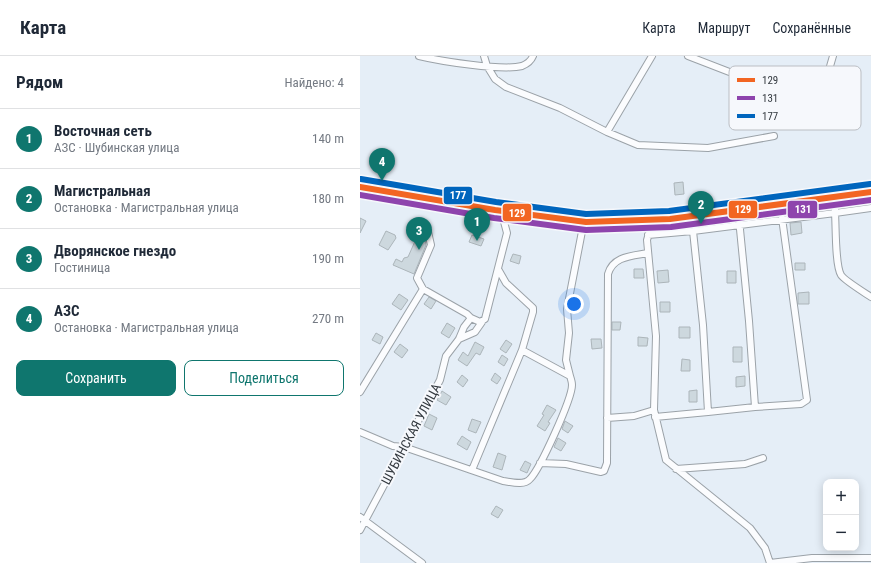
<!DOCTYPE html>
<html lang="ru">
<meta charset="utf-8">
<style>
body{margin:0;font-family:"Roboto Condensed",sans-serif;background:#f2f2f3;color:#1f2937}
.controls{position:absolute;right:12px;bottom:12px;display:grid;overflow:hidden;border-radius:8px;box-shadow:0 2px 10px #0003}
.controls button{width:36px;height:36px;display:grid;place-items:center;padding:0;border:0;border-bottom:1px solid #e0e1e3;background:#fff;color:#1f2937;font:20px sans-serif}
.you{position:absolute;left:214px;top:248px;width:14px;height:14px;margin:-10px;border:3px solid #fff;border-radius:50%;background:#1a73e8;box-shadow:0 0 0 6px #1a73e833}
.badge{display:grid;place-items:center;width:26px;height:26px;border-radius:50%;background:#0f766e;color:#fff;font-size:13px;font-weight:700}
.pin{position:absolute;translate:-50% -33px;filter:drop-shadow(0 1px 2px #0008)}
.pin::after{content:'';position:absolute;top:21px;width:14px;height:12px;background:inherit;clip-path:polygon(0 0,100% 0,50% 100%)}
.list{margin:0;padding:0;list-style:none}
h2{display:flex;justify-content:space-between;align-items:center;height:52px;margin:0;padding:0 16px;font-size:17px}
h2 small{font-size:13px;font-weight:400;color:#747a83}
.list li{display:grid;grid-template-columns:26px 1fr auto;gap:12px;align-items:center;box-sizing:border-box;height:60px;padding:0 16px;border-top:1px solid #e0e1e3}
.list b{display:block;font-size:15px;white-space:nowrap}
.list p{margin:0;font-size:13px;white-space:nowrap;color:#747a83}
.list em{font-size:13px;font-style:normal;color:#747a83}
.actions{display:flex;gap:8px;padding:12px 16px}
.actions a{flex:1;padding:9px 0;border:1px solid #0f766e;border-radius:8px;text-align:center;font-size:14px;color:#0f766e}
.actions .main{background:#0f766e;color:#fff}
.map{position:relative;flex:none;width:511px;height:507px;overflow:hidden}
header{display:flex;align-items:center;gap:24px;box-sizing:border-box;height:56px;padding:0 20px;background:#fff;border-bottom:1px solid #e0e1e3}
header strong{font-size:19px}
nav{display:flex;gap:22px;margin-inline-start:auto;font-size:14px}
main{display:flex}
aside{flex:1;background:#fff}
.map>svg:first-child{display:block}
.building{fill:#cdd8de;stroke:#acb5ba}
.lines{fill:none;stroke-linecap:round;stroke-linejoin:round}
.street-casing{stroke:#9ba2a8;stroke-width:8}
.highway-casing{stroke:#9ba2a8;stroke-width:12}
.street{stroke:#fbfcfe;stroke-width:6}
.highway{stroke:#fbfcfe;stroke-width:11}
.bus-1-casing{stroke:#f6f8fc;stroke-width:9}
.bus-2-casing{stroke:#f6f8fc;stroke-width:9}
.bus-3-casing{stroke:#f6f8fc;stroke-width:9}
.bus-1{stroke:#f26522;stroke-width:6}
.bus-2{stroke:#8e44ad;stroke-width:6}
.bus-3{stroke:#0065bd;stroke-width:6}
.labels{text-anchor:middle;dominant-baseline:central;stroke-width:4;stroke-linejoin:round;paint-order:stroke}
.street-label{font-size:13px;fill:#32383e;stroke:#f6f8fc}
.key{fill:#f6f8fc;stroke:#bbbec3;stroke-width:1}
.key-label{font-size:11px;fill:#32383e}
.line-badge{stroke:#f6f8fc;stroke-width:1.5}
.badge-label{font-size:11px;text-anchor:middle;font-weight:bold;fill:#fff}
</style>
<header>
<strong>Карта</strong>
<nav><a>Карта</a><a>Маршрут</a><a>Сохранённые</a></nav>
</header>
<main>
<aside>
<h2>Рядом<small>Найдено: 4</small></h2>
<ul class="list">
<li><span class="badge">1</span><div><b>Восточная сеть</b><p>АЗС · Шубинская улица</p></div><em>140 m</em></li>
<li><span class="badge">2</span><div><b>Магистральная</b><p>Остановка · Магистральная улица</p></div><em>180 m</em></li>
<li><span class="badge">3</span><div><b>Дворянское гнездо</b><p>Гостиница</p></div><em>190 m</em></li>
<li><span class="badge">4</span><div><b>АЗС</b><p>Остановка · Магистральная улица</p></div><em>270 m</em></li>
</ul>
<div class="actions"><a class="main">Сохранить</a><a>Поделиться</a></div>
</aside>
<div class="map">
<svg width="511" height="507" viewBox="0 0 511 507">
<rect width="100%" height="100%" fill="#e5eef7"/>
<path class="building" d="M323,126L324,138L315,139L314,127Z
M0,162L6,165L0,177Z
M441,166L442,177L431,179L430,167Z
M26,175L35,179L36,182L28,194L19,189Z
M112,179L124,183L121,190L109,186Z
M60,182L65,184L66,189L54,218L33,209L36,203L42,206L44,202L48,201L56,183Z
M153,198L161,200L159,208L150,205Z
M435,207H445V214H435Z
M274,213H283L284,222H274Z
M308,214L309,226L298,227L297,215Z
M367,215H376V227H367Z
M449,236V248H438V237Z
M39,238L48,244L41,254L32,248Z
M69,241L76,245L71,253L64,248Z
M300,246H310V256H300Z
M252,266H261L260,274H252Z
M87,267L95,272L89,282L81,277Z
M319,271H330V282H319Z
M16,277L23,281L20,288L12,284Z
M278,281L288,282L287,290H278Z
M231,283H241L242,292L232,293Z
M146,284L152,288L146,297L140,293Z
M115,286L124,291L120,299L116,297L107,310L98,304L103,296L108,300Z
M40,288L48,294L42,302L34,296Z
M373,291H382V306H373Z
M142,299L148,303L144,310L138,306Z
M322,303L330,304V315H321Z
M135,317L141,322L137,328L131,324Z
M102,319L108,324L103,331L97,326Z
M385,320V330L376,331V321Z
M337,334V346H329V335Z
M82,335L91,341L86,349L77,344Z
M187,349L196,354L188,366L190,367L185,375L177,370L184,359L182,358Z
M69,358L77,362L72,374L64,370Z
M112,363L121,366L116,377L108,374Z
M205,365L213,370L208,377L202,373Z
M102,380L111,386L107,394L97,388Z
M198,382L206,387L201,395L194,391Z
M138,397L146,400L142,414L133,411Z
M165,405L171,408L167,417L160,414Z
M136,450L143,454L138,462L131,458Z"/>
<g class="lines">
<g class="street-casing">
<path id="street" d="M59,0C80,5 142,15 162,10C167,8 171,5 173,0
M124,0L127,10L135,23L146,31L200,52L247,76L278,89L348,92L414,80
M328,0L372,17L396,24L462,38L473,0
M247,76L292,0
M511,152L475,157C476,170 475,209 481,219C484,224 505,237 511,241
M293,164L287,184L296,280L294,354L306,404L390,472L405,492L410,507
M333,175L343,269L348,356L395,351L389,265L378,153
M288,179L333,175L475,157L474,141
M63,233L107,258L111,262
M99,283L115,276L122,266
M210,320L206,304L209,277L207,253L224,165
M0,336L63,233L57,222L71,189L68,176
M395,351L441,348L447,344L422,162
M295,361L348,356
M247,362L274,360L294,354
M0,376L33,390L44,391L143,425C151,426 164,430 170,423C180,413 212,343 212,329C212,326 211,323 210,320L162,294L173,256V252L146,227L138,213
M180,407L206,408L241,416L244,415L247,407L248,218C253,200 272,200 288,197
M316,413L385,408L403,402
M112,414L162,294
M0,461L62,507
M0,474L80,324L86,300L99,283L104,271L111,262L120,266L125,263L147,177L143,162
M410,507L452,502H511"/>
</g>
<g class="highway-casing">
<path id="highway" d="M0,131L135,154L226,166L310,163L511,136"/>
</g>
<use href="#street" class="street"/>
<use href="#highway" class="highway"/>
<g class="bus-1-casing">
<path id="bus-1" d="M0,131L135,154L226,166L310,163L511,136"/>
</g>
<g class="bus-2-casing">
<path id="bus-2" d="M0,139L134,162L226,174L311,171L511,144"/>
</g>
<g class="bus-3-casing">
<path id="bus-3" d="M1,123L136,146L226,158L309,155L510,128"/>
</g>
<use href="#bus-1" class="bus-1"/>
<use href="#bus-2" class="bus-2"/>
<use href="#bus-3" class="bus-3"/>
</g>
<g class="labels">
<g class="street-label">
<text transform="translate(51 378) rotate(-62)">ШУБИНСКАЯ УЛИЦА</text>
</g>
</g>
<rect x="369" y="10" width="132" height="64" rx="6" class="key"/>
<rect x="377" y="22" width="18" height="4" fill="#f26522"/>
<rect x="377" y="40" width="18" height="4" fill="#8e44ad"/>
<rect x="377" y="58" width="18" height="4" fill="#0065bd"/>
<g class="key-label">
<text x="402" y="28">129</text>
<text x="402" y="46">131</text>
<text x="402" y="64">177</text>
</g>
<g class="line-badge">
<rect x="83" y="130" width="30" height="19" rx="4" fill="#0065bd"/>
<rect x="368" y="144" width="30" height="19" rx="4" fill="#f26522"/>
<rect x="427" y="144" width="31" height="19" rx="4" fill="#8e44ad"/>
<rect x="142" y="147" width="30" height="19" rx="4" fill="#f26522"/>
</g>
<g class="badge-label">
<text x="98" y="143">177</text>
<text x="383" y="157">129</text>
<text x="443" y="157">131</text>
<text x="157" y="161">129</text>
</g>
</svg>
<div class="controls">
<button>+</button>
<button>−</button>
</div>
<div class="you"></div>
<div class="pin badge" style="left:117px;top:185px">1</div>
<div class="pin badge" style="left:341px;top:168px">2</div>
<div class="pin badge" style="left:59px;top:194px">3</div>
<div class="pin badge" style="left:22px;top:125px">4</div>
</div>
</main>
